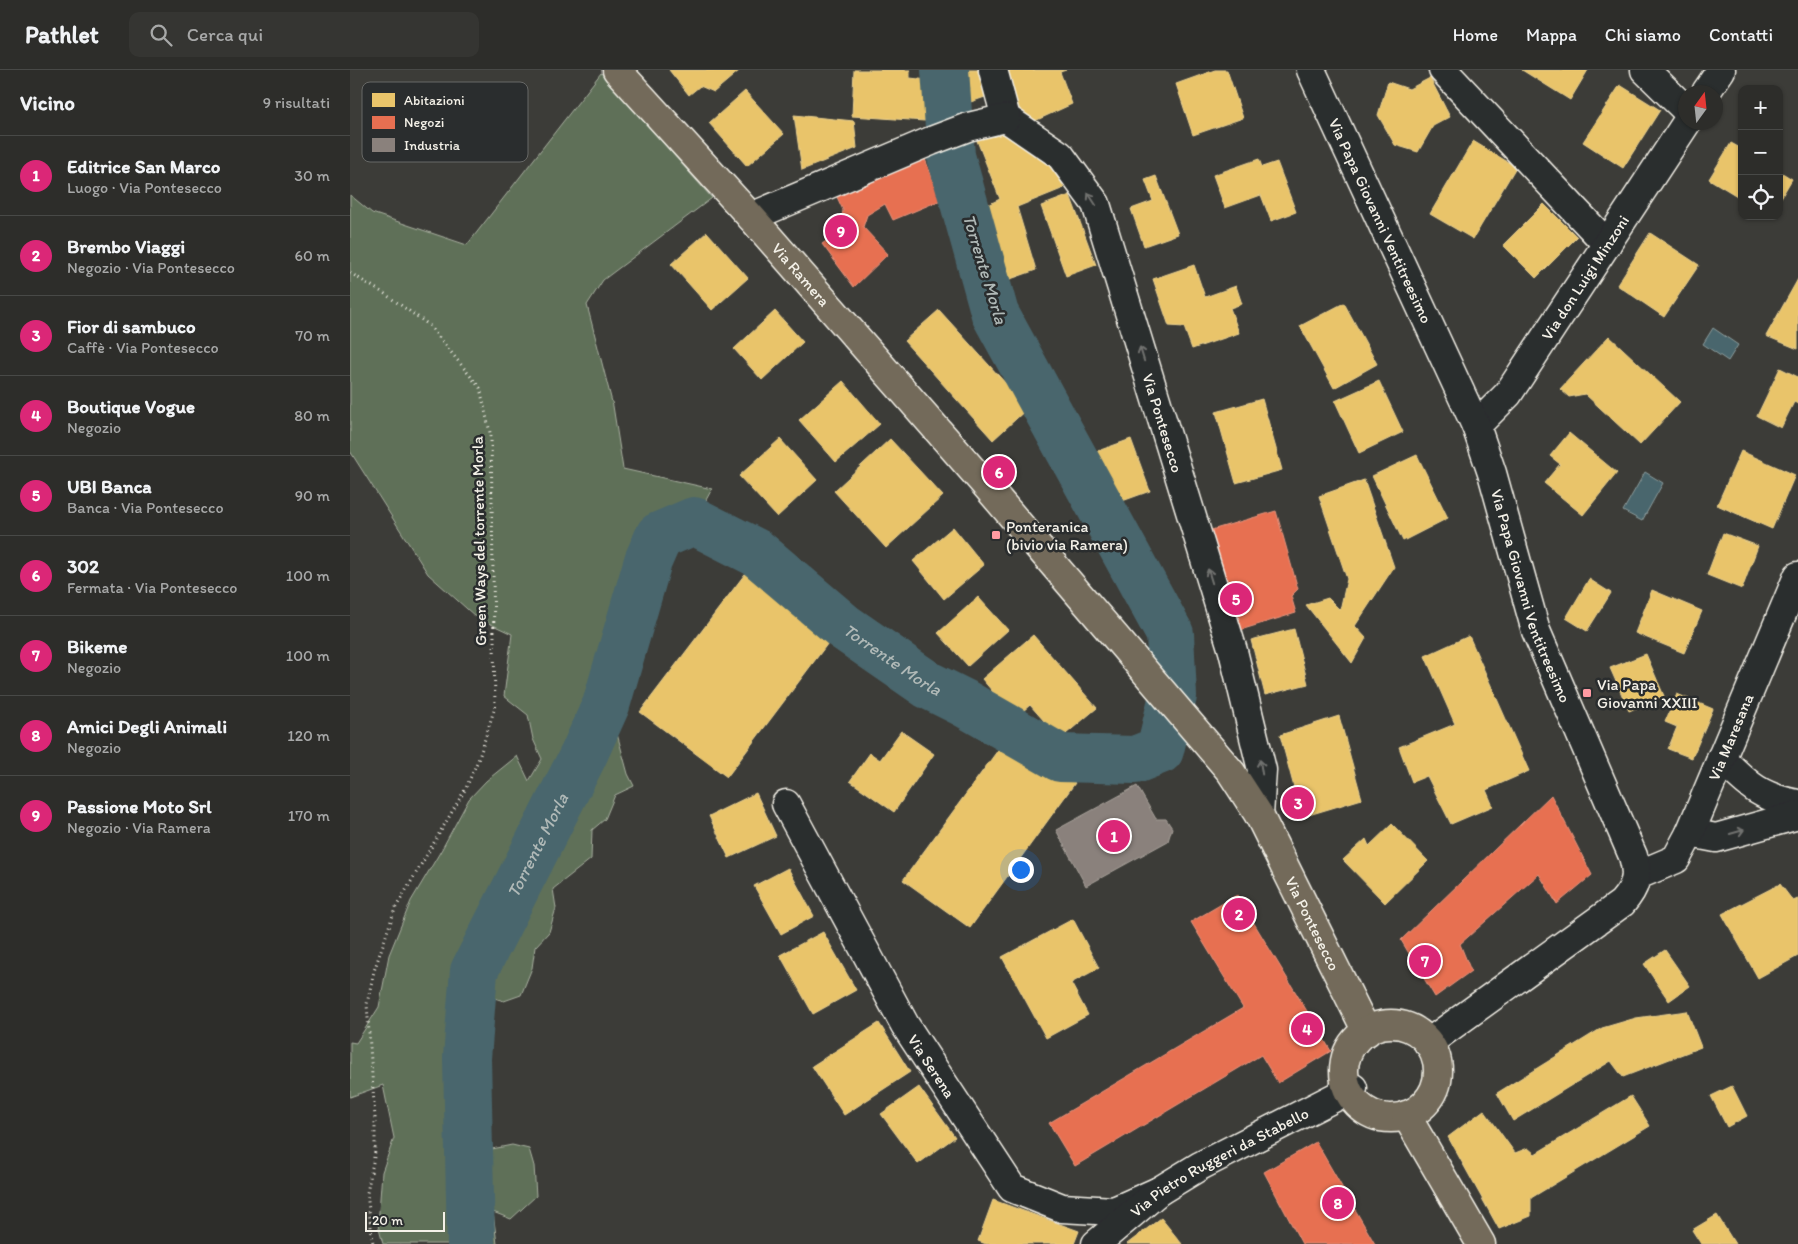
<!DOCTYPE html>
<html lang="it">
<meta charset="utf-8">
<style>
body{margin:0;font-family:Itim,sans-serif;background:#353532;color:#f1f3f6}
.controls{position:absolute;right:15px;top:15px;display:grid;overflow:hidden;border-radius:10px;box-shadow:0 1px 4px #0004}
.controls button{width:45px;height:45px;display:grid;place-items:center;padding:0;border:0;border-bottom:1px solid #484947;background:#2d2d2a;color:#f1f3f6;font:25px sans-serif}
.compass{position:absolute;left:1328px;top:15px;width:45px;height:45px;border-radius:50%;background:#2d2d2a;box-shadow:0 1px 4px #0004;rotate:15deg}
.scale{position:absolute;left:15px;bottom:12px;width:80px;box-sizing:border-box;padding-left:5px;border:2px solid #f4f1e8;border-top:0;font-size:14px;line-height:18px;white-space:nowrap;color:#f4f1e8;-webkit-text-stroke:4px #2a2d2e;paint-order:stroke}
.you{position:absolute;left:670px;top:799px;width:18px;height:18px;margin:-12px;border:4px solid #fff;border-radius:50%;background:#1a73e8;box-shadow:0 0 0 8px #1a73e833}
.badge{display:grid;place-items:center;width:32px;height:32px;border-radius:50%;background:#db2777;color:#fff;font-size:16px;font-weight:700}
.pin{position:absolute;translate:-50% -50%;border:2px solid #fff;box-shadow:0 1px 5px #0006}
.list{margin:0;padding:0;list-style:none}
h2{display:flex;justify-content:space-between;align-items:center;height:65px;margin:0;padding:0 20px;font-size:21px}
h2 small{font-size:16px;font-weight:400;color:#a7a8a8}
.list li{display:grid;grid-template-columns:32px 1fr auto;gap:15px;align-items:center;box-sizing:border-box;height:80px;padding:0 20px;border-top:1px solid #484947}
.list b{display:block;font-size:19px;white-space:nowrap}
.list p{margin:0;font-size:16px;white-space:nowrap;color:#a7a8a8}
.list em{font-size:16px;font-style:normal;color:#a7a8a8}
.icon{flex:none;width:28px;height:28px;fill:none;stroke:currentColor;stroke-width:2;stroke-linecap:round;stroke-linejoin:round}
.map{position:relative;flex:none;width:1448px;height:1174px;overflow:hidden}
header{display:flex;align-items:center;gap:30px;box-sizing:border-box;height:70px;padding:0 25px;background:#2d2d2a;border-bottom:1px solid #484947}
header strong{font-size:24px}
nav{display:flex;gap:28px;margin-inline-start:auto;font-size:18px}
.search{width:350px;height:45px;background:#353532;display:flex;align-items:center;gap:12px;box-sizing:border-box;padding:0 18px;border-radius:10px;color:#a7a8a8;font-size:19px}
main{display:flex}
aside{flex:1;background:#2d2d2a}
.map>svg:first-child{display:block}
.green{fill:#5e7059;stroke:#a9b0a0}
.water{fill:#49666d;stroke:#8d9e9e}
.homes{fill:#e9c46a;stroke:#ecd290}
.shops{fill:#e76f51;stroke:#eb967e}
.industry{fill:#8a817c;stroke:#aaa39c}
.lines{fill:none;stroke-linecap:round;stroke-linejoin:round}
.river{stroke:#49666d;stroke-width:48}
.minor-casing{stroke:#f4f1e8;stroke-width:31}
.tertiary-casing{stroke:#f4f1e8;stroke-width:31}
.primary-casing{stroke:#f4f1e8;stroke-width:31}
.path{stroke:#f4f1e8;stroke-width:3;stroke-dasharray:1 4;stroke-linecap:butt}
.minor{stroke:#2a2d2e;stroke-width:28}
.tertiary{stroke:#2a2d2e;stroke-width:28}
.primary{stroke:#736b5a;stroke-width:28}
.oneway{stroke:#71726f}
.poi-dot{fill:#ff9aa2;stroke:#2a2d2e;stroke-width:2}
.labels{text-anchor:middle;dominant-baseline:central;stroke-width:5;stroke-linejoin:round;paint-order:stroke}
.street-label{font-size:16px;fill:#f4f1e8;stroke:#2a2d2e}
.poi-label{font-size:16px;fill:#f4f1e8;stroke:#2a2d2e;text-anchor:start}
.water-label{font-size:18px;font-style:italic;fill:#b0b9b7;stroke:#2a2d2e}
.key{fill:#2a2d2e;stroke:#676866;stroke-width:1}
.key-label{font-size:14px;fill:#f4f1e8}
</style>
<header>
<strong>Pathlet</strong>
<div class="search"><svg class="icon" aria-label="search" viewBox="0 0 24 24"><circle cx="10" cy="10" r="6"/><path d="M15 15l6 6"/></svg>Cerca qui</div>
<nav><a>Home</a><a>Mappa</a><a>Chi siamo</a><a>Contatti</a></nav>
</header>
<main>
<aside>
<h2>Vicino<small>9 risultati</small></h2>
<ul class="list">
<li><span class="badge">1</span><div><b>Editrice San Marco</b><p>Luogo · Via Pontesecco</p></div><em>30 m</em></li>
<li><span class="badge">2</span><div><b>Brembo Viaggi</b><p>Negozio · Via Pontesecco</p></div><em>60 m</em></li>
<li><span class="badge">3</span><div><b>Fior di sambuco</b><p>Caffè · Via Pontesecco</p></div><em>70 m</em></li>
<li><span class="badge">4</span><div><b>Boutique Vogue</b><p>Negozio</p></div><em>80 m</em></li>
<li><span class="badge">5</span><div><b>UBI Banca</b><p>Banca · Via Pontesecco</p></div><em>90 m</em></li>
<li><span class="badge">6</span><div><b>302</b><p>Fermata · Via Pontesecco</p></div><em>100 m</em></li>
<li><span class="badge">7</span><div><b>Bikeme</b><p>Negozio</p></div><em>100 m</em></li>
<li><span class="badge">8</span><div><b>Amici Degli Animali</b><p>Negozio</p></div><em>120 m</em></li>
<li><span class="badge">9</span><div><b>Passione Moto Srl</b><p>Negozio · Via Ramera</p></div><em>170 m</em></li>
</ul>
</aside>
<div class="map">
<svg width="1448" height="1174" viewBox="0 0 1448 1174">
<rect width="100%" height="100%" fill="#3c3c38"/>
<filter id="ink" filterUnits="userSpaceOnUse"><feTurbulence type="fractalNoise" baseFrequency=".02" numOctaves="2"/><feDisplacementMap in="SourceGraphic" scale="10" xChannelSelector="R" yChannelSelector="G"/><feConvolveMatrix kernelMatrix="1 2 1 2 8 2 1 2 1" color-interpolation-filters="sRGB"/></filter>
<g filter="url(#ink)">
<path class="green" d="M251,3L362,128L253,210L237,235L263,336L273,399L362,419L350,441L297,451L266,660L278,704L284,716L265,725L255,749L242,760L241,789L203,819L206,838L199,862L185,877L182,898L171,925L154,931L141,927L132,942L125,973L128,1001L125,1023L138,1049L142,1079L162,1075L179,1079L184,1096L186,1126L161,1149L143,1142L147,1174H33L28,1155L32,1102L44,1068L33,1015L0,1027V972L6,973L29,937L39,885L61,831L92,779L119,729L136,711L167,686L179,711L192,689L183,669L178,645L154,626L162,564L126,547L78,504L0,381V125L22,143L117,175Z"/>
<path class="water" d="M1363,258L1388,275L1378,291L1353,274Z
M1295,402L1313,413L1292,451L1273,441Z"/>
<path class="homes" d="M319,0H390L364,22L350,16L339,25Z
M504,0H560V8L578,10L575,51L502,46Z
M606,0H634L638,26L606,37Z
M654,0H716L710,2L722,34L676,55Z
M865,0H877L893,48L843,65L826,14Z
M1172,0H1238L1220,30Z
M1080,8L1100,47L1083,56L1068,82L1045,75L1028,45L1038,12L1059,19Z
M1270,15L1310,40L1273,98L1233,72Z
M395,21L434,64L397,96L359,53Z
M444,45L504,51L507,78L452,100Z
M624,63H672L692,77L714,118L667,137L686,200L649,213L629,139L650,129Z
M1123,71L1166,97L1123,169L1080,144Z
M1381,73L1392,79V129L1359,109Z
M909,89L912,97L927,92L946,142L921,151L911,125L875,138L863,105Z
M1429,101L1442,109L1429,131Z
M806,106L828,164L794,176L781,139L803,131L795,110Z
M720,125L746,195L716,206L691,136Z
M1194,134L1227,167L1186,208L1153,175Z
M357,162L398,208L362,240L321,194Z
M1300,163L1349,195L1314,247L1267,215Z
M844,195L855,227L886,216L892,234L880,238L889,263L842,279L834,257L819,256L803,209Z
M1448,209V279L1416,266Z
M994,233L1027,294L984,318L950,256Z
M589,240L678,338L643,370L554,271Z
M425,241L453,272L412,310L384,279Z
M1259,266L1330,332L1290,375L1235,324L1219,327L1210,319Z
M1430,298L1448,307V334L1444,332L1431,358L1407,346Z
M493,311L530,354L486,392L449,350Z
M1029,311L1053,362L1009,383L985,331Z
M912,329L932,400L886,413L866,342Z
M1219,363L1267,403L1233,445L1194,413L1210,394L1200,386Z
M430,369L467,410L427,447L389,406Z
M540,369L593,426L536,478L484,421Z
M781,369L800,421L764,434L745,382Z
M1391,381L1445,405L1422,459L1367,435Z
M1067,385L1098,448L1053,471L1022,406Z
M1014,410L1044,497L1005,556L1016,568L1002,593L956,535L978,528L990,540L997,509L969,426Z
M603,457L634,495L594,529L563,491Z
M1373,463L1408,476L1392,519L1357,505Z
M398,500L484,565L377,707L290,642Z
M1239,509L1261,523L1237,561L1216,548Z
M1302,520L1352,541L1334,583L1285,563Z
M628,527L658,560L618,596L588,563Z
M944,559L958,614L915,625L901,570Z
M683,565L747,638L710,669L680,635L665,648L632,609Z
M1119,566L1179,701L1136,720L1143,736L1101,754L1077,706L1062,712L1049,677L1105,654L1075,586Z
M1296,584L1314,626L1279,641L1260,598Z
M1327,624L1363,639L1342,688L1318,679L1327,657L1315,652Z
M989,646L1012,729L952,747L930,665Z
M551,661L584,684L544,742L500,711L520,683L530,690Z
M659,665L725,713L620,858L553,810Z
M406,723L426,766L379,788L359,746Z
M1042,754L1078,791L1035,833L993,790L1016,769L1019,776Z
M438,798L464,846L431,864L404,816Z
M1430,814L1443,831L1448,829V886L1408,908L1372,844Z
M723,849L749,898L721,913L738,945L696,968L652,887Z
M473,862L506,920L463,944L430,885Z
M1315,880L1340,916L1319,931L1294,894Z
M1337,941L1351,977L1273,1007L1261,991L1163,1051L1147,1023L1252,958L1286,948Z
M529,953L560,1002L494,1045L462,996Z
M1382,1016L1397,1046L1377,1057L1361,1026Z
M569,1017L605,1067L568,1094L531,1044Z
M1281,1026L1300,1056L1181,1128V1146L1149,1159L1098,1067L1134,1040L1165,1083L1178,1078L1185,1084Z
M643,1130L729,1161L724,1174H636L628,1171Z
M1367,1145L1385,1174H1351L1342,1160Z
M811,1148L832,1174H777Z"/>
<path class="shops" d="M573,84L591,130L543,150L535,134L517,145L513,157L538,184L504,217L472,174L490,161L493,140L481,114Z
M926,441L948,519L941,526L946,543L887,561L858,461Z
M1201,725L1242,805L1207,834L1189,804L1110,874L1121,901L1085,927L1051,870Z
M887,825L981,981L928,1013L911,985L725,1096L699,1053L893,938L841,852Z
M966,1072L1025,1174H952L914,1102Z"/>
<path class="industry" d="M787,716L806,749H816L822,758L818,771L736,816L706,760Z"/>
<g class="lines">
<path class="river" id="s1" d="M121,1174L117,988L124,901L233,686L256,635L298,491L309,466L344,451L407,483L494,557L578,615L614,633L710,688L785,690L810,680L823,626L820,564L645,244L601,86L595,0"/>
<g class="minor-casing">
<g id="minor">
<path id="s2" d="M643,0L656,48L710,85L746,134L883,581L912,700L909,745"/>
<path d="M1093,0L1257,174"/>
<path d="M1295,0L1336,40"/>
<path d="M1356,22L1371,0"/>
<path d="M401,147L581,71L618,57L656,48"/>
<path id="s3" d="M1126,356L1158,324L1337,52"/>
<path d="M1371,688C1398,715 1409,727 1448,734"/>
<path id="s4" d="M436,734L555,955L662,1118L712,1138L764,1141L809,1121"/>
<path d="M1340,763L1366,768L1448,745"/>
<path id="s5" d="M1288,805L1326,789L1340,763L1448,506"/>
<path id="s6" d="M746,1174L809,1121L850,1096L1003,1018"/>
</g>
</g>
<g class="tertiary-casing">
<g id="tertiary">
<path id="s7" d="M961,0L1126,356L1142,403L1186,561L1283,786C1289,806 1286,817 1272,833L1078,973"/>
</g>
</g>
<g class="primary-casing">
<g id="primary">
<path id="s8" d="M267,0L401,147L633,412L881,702L909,745L1017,962"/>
<circle cx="1041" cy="1001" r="47"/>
<path d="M1056,1045L1131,1174"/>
</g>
</g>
<path class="path" d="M0,203L35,224L79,255L130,318L141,367L145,637L129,688L116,718L45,839L24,901L17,934L25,1048V1082L17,1123L23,1174"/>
<use href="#minor" class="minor"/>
<use href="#tertiary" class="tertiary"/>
<use href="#primary" class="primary"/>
</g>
<defs><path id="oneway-shaft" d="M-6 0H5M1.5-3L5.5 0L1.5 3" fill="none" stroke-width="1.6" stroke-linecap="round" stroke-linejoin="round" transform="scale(1.25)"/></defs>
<g class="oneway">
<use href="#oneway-shaft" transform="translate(742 129) rotate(-123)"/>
<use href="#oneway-shaft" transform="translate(792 284) rotate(-107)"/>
<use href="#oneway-shaft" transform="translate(860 506) rotate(-107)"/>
<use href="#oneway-shaft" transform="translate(911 697) rotate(-99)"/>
<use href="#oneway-shaft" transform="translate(1387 762) rotate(-16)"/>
</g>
</g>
<g class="poi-dot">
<rect x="641" y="460" width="10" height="10" rx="2.5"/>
<rect x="1232" y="618" width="10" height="10" rx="2.5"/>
</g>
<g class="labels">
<g class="street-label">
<text stroke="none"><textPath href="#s7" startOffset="166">Via Papa Giovanni Ventitreesimo</textPath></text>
<text stroke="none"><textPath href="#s8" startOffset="275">Via Ramera</textPath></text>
<text stroke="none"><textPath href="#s3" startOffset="185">Via don Luigi Minzoni</textPath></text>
<text stroke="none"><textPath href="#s2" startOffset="405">Via Pontesecco</textPath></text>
<text transform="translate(129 471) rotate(-91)">Green Ways del torrente Morla</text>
<text stroke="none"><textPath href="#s7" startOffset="571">Via Papa Giovanni Ventitreesimo</textPath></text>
<text stroke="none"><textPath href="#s5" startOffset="175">Via Maresana</textPath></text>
<text stroke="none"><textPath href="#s8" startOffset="1105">Via Pontesecco</textPath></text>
<text stroke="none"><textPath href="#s4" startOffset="300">Via Serena</textPath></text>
<text stroke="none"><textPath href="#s6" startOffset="149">Via Pietro Ruggeri da Stabello</textPath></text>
</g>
<g class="poi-label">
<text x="656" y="456">Ponteranica<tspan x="656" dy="18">(bivio via Ramera)</tspan></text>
<text x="1247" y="614">Via Papa<tspan x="1247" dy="18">Giovanni XXIII</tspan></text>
</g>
<g class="water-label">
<text transform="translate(635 199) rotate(73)">Torrente Morla</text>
<text stroke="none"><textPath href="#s1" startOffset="1029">Torrente Morla</textPath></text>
<text stroke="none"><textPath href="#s1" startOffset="414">Torrente Morla</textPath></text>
</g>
</g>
<rect x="12" y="12" width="166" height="80" rx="8" class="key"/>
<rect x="22" y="23" width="23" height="14" fill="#e9c46a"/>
<rect x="22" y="46" width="23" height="13" fill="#e76f51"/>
<rect x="22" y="68" width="23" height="14" fill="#8a817c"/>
<g class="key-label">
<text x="54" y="35">Abitazioni</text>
<text x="54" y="57">Negozi</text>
<text x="54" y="80">Industria</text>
</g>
</svg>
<div class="controls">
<button>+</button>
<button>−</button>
<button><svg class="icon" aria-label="locate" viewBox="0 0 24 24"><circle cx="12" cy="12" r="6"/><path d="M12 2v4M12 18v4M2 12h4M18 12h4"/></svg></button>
</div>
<svg class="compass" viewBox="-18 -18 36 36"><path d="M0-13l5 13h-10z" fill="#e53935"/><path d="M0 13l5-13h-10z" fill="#a7a8a8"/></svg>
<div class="scale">20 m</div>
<div class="you"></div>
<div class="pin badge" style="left:764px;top:766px">1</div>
<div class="pin badge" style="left:889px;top:844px">2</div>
<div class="pin badge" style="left:948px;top:733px">3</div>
<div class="pin badge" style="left:957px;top:959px">4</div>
<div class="pin badge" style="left:886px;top:529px">5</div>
<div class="pin badge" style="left:649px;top:402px">6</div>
<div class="pin badge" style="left:1075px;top:891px">7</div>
<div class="pin badge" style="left:988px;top:1133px">8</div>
<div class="pin badge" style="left:491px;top:161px">9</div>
</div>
</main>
